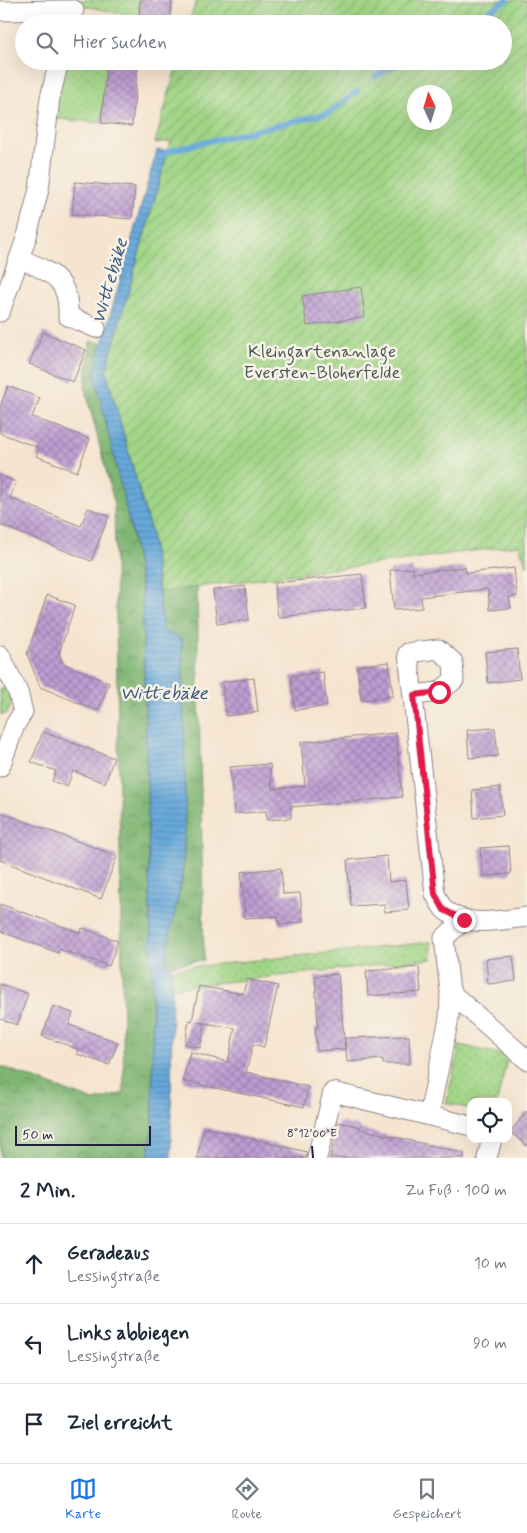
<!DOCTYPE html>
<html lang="de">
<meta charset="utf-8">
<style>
body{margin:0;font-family:Mynerve,sans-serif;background:#f6f6f7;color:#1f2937}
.controls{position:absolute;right:15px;bottom:15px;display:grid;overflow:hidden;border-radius:10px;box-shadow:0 5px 20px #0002}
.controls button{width:45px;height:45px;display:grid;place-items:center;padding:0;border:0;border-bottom:1px solid #e0e1e3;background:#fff;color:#1f2937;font:25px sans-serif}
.compass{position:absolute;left:407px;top:85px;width:45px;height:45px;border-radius:50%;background:#fff;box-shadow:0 5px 20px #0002;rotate:356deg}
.scale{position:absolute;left:15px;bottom:12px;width:136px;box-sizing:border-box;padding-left:5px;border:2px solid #22223b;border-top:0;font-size:14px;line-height:18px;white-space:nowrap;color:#22223b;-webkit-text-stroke:4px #f7f3e8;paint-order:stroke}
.stop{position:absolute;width:15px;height:15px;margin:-11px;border:4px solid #e11d48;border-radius:50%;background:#fff}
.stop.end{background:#e11d48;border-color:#fff;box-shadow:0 1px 5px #0008}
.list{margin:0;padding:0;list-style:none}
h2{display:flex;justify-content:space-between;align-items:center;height:65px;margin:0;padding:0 20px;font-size:21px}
h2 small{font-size:16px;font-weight:400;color:#747a83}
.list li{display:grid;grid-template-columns:32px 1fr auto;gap:15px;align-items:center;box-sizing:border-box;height:80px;padding:0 20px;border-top:1px solid #e0e1e3}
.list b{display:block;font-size:19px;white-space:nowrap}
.list p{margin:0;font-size:16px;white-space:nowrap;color:#747a83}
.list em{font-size:16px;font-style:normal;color:#747a83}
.icon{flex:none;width:28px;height:28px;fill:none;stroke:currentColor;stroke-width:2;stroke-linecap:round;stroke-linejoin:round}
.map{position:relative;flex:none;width:527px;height:1158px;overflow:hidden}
.search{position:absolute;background:#fff;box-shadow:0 5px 20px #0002;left:15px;right:15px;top:15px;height:55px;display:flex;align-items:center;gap:12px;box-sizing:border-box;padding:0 18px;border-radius:28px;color:#747a83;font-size:19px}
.sheet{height:305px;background:#fff}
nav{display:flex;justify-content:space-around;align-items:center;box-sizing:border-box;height:70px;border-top:1px solid #e0e1e3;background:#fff;font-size:14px;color:#747a83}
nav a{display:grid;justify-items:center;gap:2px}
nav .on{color:#1a73e8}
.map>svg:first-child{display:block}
.grass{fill:url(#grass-dots);stroke:#627c60}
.forest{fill:url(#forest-crowns);stroke:#516c57}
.garden{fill:url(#garden-furrows);stroke:#627c60;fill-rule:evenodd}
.water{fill:url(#water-rules);stroke:#44668b}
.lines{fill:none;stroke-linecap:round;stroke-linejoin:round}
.stream{stroke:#67a9db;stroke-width:5.5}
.building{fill:url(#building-cross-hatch)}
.minor-casing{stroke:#8c8385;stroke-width:21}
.minor{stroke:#fff;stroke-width:19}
.route{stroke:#e11d48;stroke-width:6}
.ticks{fill:none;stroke:#22223b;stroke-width:2}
.labels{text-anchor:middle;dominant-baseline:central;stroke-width:5;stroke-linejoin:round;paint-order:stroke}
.park-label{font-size:18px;fill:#485852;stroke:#f7f3e8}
.water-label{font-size:19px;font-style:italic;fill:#3e587b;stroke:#f7f3e8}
.ticks-label{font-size:12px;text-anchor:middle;fill:#22223b;stroke:#f7f3e8;stroke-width:5;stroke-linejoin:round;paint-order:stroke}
</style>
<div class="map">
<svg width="527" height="1158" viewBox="0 0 527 1158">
<defs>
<pattern id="grass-dots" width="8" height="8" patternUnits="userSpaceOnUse" patternTransform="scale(1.25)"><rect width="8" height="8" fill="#a1d586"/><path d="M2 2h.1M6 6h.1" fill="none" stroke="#8ab775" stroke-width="1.8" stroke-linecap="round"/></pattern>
<pattern id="forest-crowns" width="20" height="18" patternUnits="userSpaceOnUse" patternTransform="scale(1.25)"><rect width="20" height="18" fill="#80b673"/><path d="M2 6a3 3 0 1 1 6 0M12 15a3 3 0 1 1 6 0" fill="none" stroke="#689460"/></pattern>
<pattern id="garden-furrows" width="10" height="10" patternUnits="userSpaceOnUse" patternTransform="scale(1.25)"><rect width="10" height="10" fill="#a1d586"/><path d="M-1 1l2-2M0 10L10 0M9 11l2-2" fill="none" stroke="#8ab775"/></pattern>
<pattern id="water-rules" width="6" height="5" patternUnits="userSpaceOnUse" patternTransform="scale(1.25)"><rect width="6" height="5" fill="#67a9db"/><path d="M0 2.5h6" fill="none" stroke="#5489b3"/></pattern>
<pattern id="building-cross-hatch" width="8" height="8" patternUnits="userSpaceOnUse" patternTransform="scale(1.25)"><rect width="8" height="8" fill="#be9dd3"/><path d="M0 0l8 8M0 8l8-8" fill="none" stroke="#9a80ac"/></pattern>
</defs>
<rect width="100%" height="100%" fill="#f7f3e8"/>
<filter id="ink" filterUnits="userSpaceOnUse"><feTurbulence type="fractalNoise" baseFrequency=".02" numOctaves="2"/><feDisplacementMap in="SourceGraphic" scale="10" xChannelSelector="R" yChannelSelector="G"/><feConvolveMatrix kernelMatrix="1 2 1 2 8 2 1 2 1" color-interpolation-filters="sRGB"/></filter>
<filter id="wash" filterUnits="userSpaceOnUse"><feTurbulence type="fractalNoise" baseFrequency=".0096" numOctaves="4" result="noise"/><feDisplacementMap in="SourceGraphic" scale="20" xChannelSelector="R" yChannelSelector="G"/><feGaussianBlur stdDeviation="1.12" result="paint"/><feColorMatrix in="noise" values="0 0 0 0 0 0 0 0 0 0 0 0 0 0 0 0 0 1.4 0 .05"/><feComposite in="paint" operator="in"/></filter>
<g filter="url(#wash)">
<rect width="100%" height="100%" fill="#f5e4cf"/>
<path class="grass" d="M79,0H140L139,18L77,4Z
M59,61H107L101,123L47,118Z
M5,688L10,690L13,697L8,713L1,715L0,690Z
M431,942L432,959L171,988L172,969Z
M460,1045L508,1056L497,1102H471V1109L446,1103Z"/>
<path class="forest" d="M90,341L103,343L94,372L132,534L142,592L152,982L153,1126L148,1158H0V1066L94,1101L124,1093L114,502L85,388Z
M197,584L204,960L167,966V941L182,882L185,831L182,639L163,631L159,592Z"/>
<path class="garden" d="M197,0H527V566L519,545L159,592L151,533L106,371L171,141L155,143L178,61H503V24H188ZM414,92H444V122H414Z"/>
<path class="water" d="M157,150L168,151L106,371L151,533L163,631L182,639C183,713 188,789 183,864C181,900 167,928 167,965L172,969L171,1158H148L153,1126L152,982L142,591L132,534L94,372Z"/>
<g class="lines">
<path class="stream" d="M466,24L507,0
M375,77L402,61
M163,156L168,151L329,113L357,91"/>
</g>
<g id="blocks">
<path class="building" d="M140,0H172L170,21L139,18Z
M107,61H138L132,126L101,123Z
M75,182L135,187L132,219L72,214Z
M361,287L365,317L307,326L302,296Z
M43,332L86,350L73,382L29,364Z
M8,386L40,398L32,417L90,439L77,472L36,456L39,448L0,433V407Z
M0,475L16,482L10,498L81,526L88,508L109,516L91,561L0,525Z
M465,567L466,573L514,568L517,596L509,597L511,608L490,610L488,589L421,597L422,608L394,610L390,570L413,568V573Z
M362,574L366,608L278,617L274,583Z
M245,586L249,620L217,624L213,590Z
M47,595L75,605L59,653L63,663L109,683L98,711L40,687L27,654Z
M517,649L520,679L488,683L485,652Z
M389,662L393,696L361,700L357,666Z
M323,672L327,706L295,710L291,676Z
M254,678L258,712L226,716L222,682Z
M495,728L498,756L469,758L467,730Z
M43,732L114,758L105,783L73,771L67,787L52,781L56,771L31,762Z
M396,733L402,797L291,807V818L267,820L266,811L234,814L230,767L270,764L272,789L305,786L301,742Z
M500,787L503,815L474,818L472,790Z
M0,812L117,856L101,899L0,860Z
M509,846L511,874L483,876L480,848Z
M387,856L389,882L406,880L409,910L385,912L384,904L351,906L347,860Z
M281,868L283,894L300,893L303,922L279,925L278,916L245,918L241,872Z
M0,904L81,933L82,928L118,941L109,966L59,949L58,953L0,931Z
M513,956L516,981L488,984L486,959Z
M419,967L421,992L368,996L366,971Z
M338,974L345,1049L317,1051L315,1027H318L315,976Z
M247,979L278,986L264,1047L253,1044L246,1072L308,1087L304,1107L183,1081L190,1052L228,1062L235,1028L198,1022L205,1024L200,1048L185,1044L189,1020L192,1021L199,986L243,994Z
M0,984L28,994L17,1025L0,1019Z
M53,1006L73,1013L69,1025L118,1042L109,1065L77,1054L78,1049L42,1036Z
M409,1036L410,1064H383V1059L347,1062L345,1038Z
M527,1111V1146L510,1132Z
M338,1122L361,1127L360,1129L464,1153V1158H330Z
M204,1127L307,1152L306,1158H197Z"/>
</g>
</g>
<g filter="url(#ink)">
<use href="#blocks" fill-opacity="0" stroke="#8c8385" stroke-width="1"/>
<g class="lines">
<g class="minor-casing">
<path id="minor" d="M0,11L74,10
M19,258C49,272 70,277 68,316L96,328
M0,312L27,236L39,189L50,98L59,61
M0,655L18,692L23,712L15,725L0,767
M414,695L439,692L454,680L453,662L438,649L408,653L435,894C438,899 441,907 446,911C470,928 500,920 527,917
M450,992L527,1060
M429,1115L449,1018L450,992L444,938L464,920
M317,1158L333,1092L471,1126
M487,1158L492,1139"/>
</g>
<use href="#minor" class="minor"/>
</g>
</g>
<g class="lines" filter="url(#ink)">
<path class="route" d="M439,692L414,695L435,894L444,910L464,920"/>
</g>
<path class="ticks" d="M312,1146L313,1158"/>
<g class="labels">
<g class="park-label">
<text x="322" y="352">Kleingartenanlage<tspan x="322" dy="21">Eversten-Bloherfelde</tspan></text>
</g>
<g class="water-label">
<text transform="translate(110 281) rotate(-74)">Wittebäke</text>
<text x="164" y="693">Wittebäke</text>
</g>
</g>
<g class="ticks-label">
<text x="312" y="1137">8°12'00"E</text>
</g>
</svg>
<div class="controls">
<button><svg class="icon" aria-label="locate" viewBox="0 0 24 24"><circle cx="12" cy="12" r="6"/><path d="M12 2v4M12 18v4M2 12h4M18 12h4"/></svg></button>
</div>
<svg class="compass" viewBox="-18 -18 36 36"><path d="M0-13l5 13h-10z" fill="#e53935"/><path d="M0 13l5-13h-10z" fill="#747a83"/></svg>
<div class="scale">50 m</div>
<div class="stop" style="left:439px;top:692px"></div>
<div class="stop end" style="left:464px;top:920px"></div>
<div class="search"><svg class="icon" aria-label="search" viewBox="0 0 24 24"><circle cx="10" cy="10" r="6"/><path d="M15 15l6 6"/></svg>Hier suchen</div>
</div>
<section class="sheet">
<h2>2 Min.<small>Zu Fuß · 100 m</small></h2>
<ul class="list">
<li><svg class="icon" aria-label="ahead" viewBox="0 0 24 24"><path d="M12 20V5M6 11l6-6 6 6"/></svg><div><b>Geradeaus</b><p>Lessingstraße</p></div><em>10 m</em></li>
<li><svg class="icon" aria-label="left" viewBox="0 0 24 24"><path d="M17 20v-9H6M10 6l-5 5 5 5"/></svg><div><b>Links abbiegen</b><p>Lessingstraße</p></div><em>90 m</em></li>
<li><svg class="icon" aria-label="arrive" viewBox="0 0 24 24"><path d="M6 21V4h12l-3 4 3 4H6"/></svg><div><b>Ziel erreicht</b></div></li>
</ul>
</section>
<nav>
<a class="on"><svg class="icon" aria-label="map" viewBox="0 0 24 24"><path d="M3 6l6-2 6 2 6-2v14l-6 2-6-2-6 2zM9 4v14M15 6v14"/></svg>Karte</a>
<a><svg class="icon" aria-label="directions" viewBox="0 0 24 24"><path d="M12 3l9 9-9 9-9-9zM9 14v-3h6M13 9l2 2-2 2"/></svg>Route</a>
<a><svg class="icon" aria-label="saved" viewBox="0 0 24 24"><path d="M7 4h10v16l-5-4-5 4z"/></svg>Gespeichert</a>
</nav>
